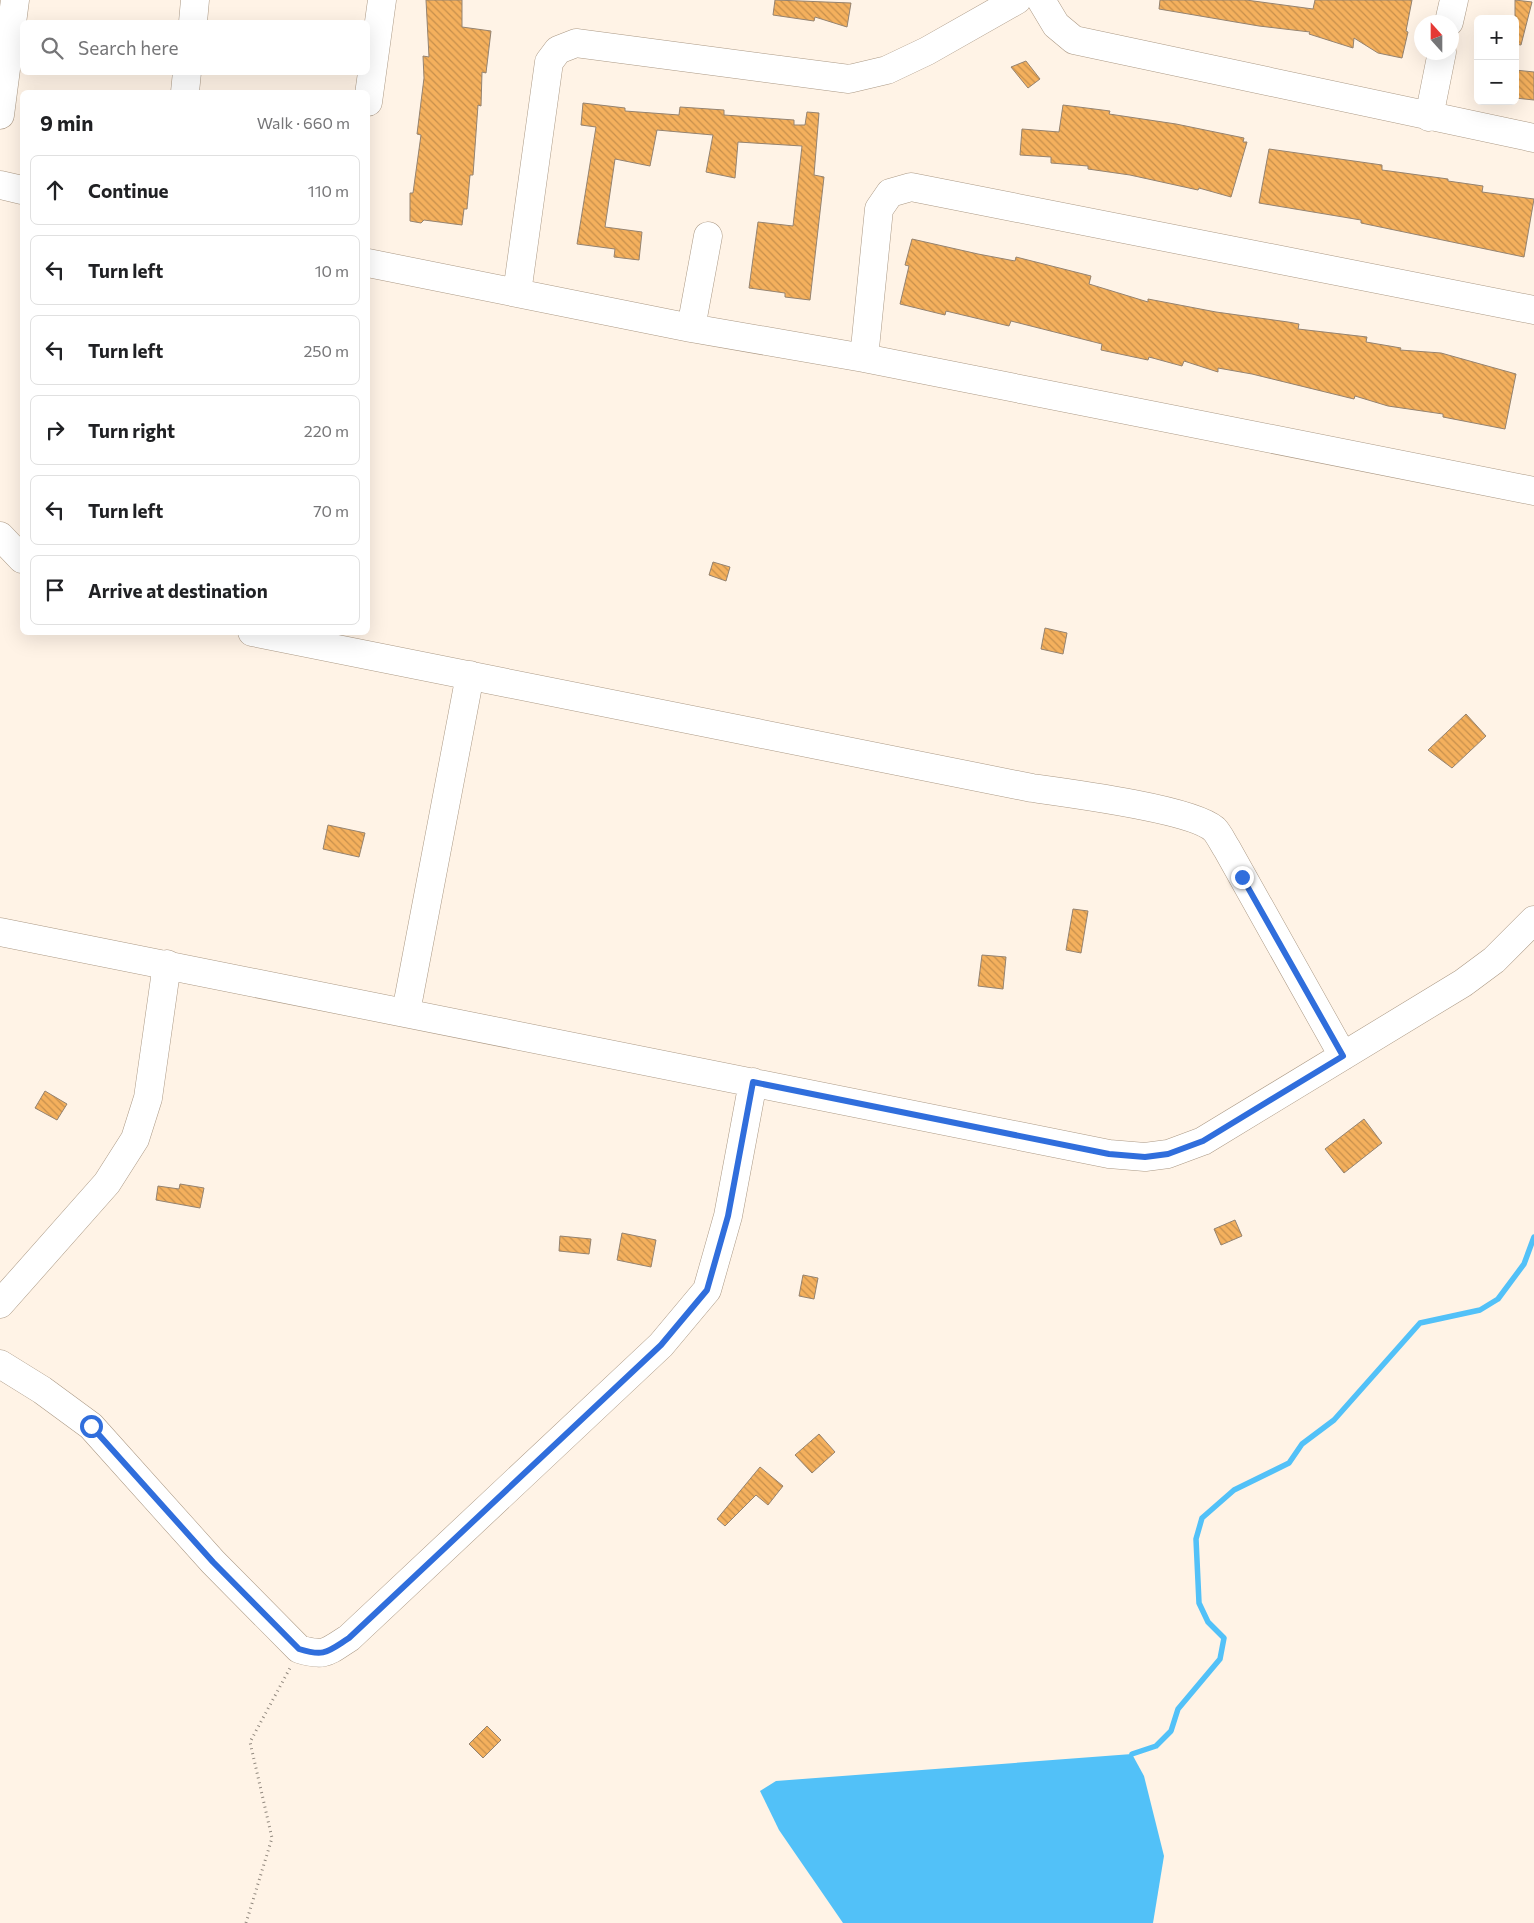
<!DOCTYPE html>
<meta charset="utf-8">
<style>
body{margin:0;font-family:Commissioner,sans-serif;background:#f6f6f6;color:#202124}
.controls{position:absolute;right:15px;top:15px;display:grid;overflow:hidden;border-radius:8px;box-shadow:0 5px 20px #0002}
.controls button{width:45px;height:45px;display:grid;place-items:center;padding:0;border:0;border-bottom:1px solid #e0e0e0;background:#fff;color:#202124;font:25px sans-serif}
.compass{position:absolute;left:1414px;top:15px;width:45px;height:45px;border-radius:50%;background:#fff;box-shadow:0 5px 20px #0002;rotate:339deg}
.stop{position:absolute;width:15px;height:15px;margin:-11px;border:4px solid #306edc;border-radius:50%;background:#fff}
.stop.end{background:#306edc;border-color:#fff;box-shadow:0 1px 5px #0008}
.list{margin:0;padding:0;list-style:none}
h2{display:flex;justify-content:space-between;align-items:center;height:65px;margin:0;padding:0 20px;font-size:21px}
h2 small{font-size:16px;font-weight:400;color:#757577}
.list li{display:grid;grid-template-columns:32px 1fr auto;gap:15px;align-items:center;box-sizing:border-box;height:70px;margin:0 10px 10px;padding:0 10px;border:1px solid #e0e0e0;border-radius:8px}
.list b{display:block;font-size:19px;white-space:nowrap}
.list em{font-size:16px;font-style:normal;color:#757577}
.icon{flex:none;width:28px;height:28px;fill:none;stroke:currentColor;stroke-width:2;stroke-linecap:round;stroke-linejoin:round}
.map{position:relative;flex:none;width:1534px;height:1923px;overflow:hidden}
.search{position:absolute;background:#fff;box-shadow:0 5px 20px #0002;left:20px;top:20px;width:350px;height:55px;display:flex;align-items:center;gap:12px;box-sizing:border-box;padding:0 18px;border-radius:8px;color:#757577;font-size:19px}
.panel{position:absolute;background:#fff;box-shadow:0 5px 20px #0002;left:20px;top:90px;width:350px;height:545px;border-radius:8px}
.map>svg:first-child{display:block}
.water{fill:#52c1f8}
.lines{fill:none;stroke-linecap:round;stroke-linejoin:round}
.stream{stroke:#52c1f8;stroke-width:5.5}
.building{fill:url(#building-back-hatch);stroke:#958370}
.minor-casing{stroke:#ab9985;stroke-width:29}
.path{stroke:#91887e;stroke-width:3;stroke-dasharray:1 4;stroke-linecap:butt}
.minor{stroke:#fff;stroke-width:28}
.route{stroke:#306edc;stroke-width:6}
</style>
<div class="map">
<svg width="1534" height="1923" viewBox="0 0 1534 1923">
<defs>
<pattern id="building-back-hatch" width="6" height="6" patternUnits="userSpaceOnUse" patternTransform="scale(1.25)"><rect width="6" height="6" fill="#f4b05d"/><path d="M-1 5l2 2M0 0l6 6M5-1l2 2" fill="none" stroke="#c68f4c"/></pattern>
</defs>
<rect width="100%" height="100%" fill="#fff3e6"/>
<path class="water" d="M1132,1754L1144,1776L1164,1856L1153,1923H843L779,1830L760,1791L776,1781Z"/>
<g class="lines">
<path class="stream" d="M1132,1754L1156,1746L1171,1731L1178,1709L1220,1659L1224,1638L1208,1622L1199,1603L1196,1539L1202,1518L1234,1490L1289,1463L1302,1444L1334,1420L1420,1323L1480,1310L1498,1299L1524,1264L1534,1237"/>
</g>
<path class="building" d="M426,0H462V27L491,31L486,73L482,72L481,106L478,105L473,175H470L467,209H464L462,225L424,220L421,223L410,221V193H413L421,135L417,134L424,78L423,56L429,57Z
M775,0L851,3L847,27L815,17L814,21L773,15Z
M1160,0H1246L1313,9L1315,0H1412L1406,31L1408,32L1402,58L1378,53L1354,38L1353,48L1309,34L1310,32L1259,26L1159,9Z
M1515,0L1532,2L1521,45L1515,44Z
M1026,61L1040,79L1028,88L1011,67Z
M1515,70L1534,72V100L1515,98Z
M583,103L625,108V111L679,115L680,107L724,110V115L794,120V125H805L807,112L819,113L814,175L824,177L810,300L785,297V293L749,288L758,222L793,226L802,146L738,142L735,178L706,172L713,135L657,130L650,166L615,159L605,227L642,232L639,260L614,257L615,249L577,244L596,127L581,125Z
M1063,105L1110,111L1109,114L1176,124L1244,138L1243,142H1247L1231,197L1199,188L1198,190L1130,175L1088,169V166L1051,163V157L1020,155L1022,129L1059,132Z
M1269,149L1382,165V170L1448,179V181L1483,186L1482,192L1534,199L1524,257L1361,223V220L1259,203Z
M912,239L978,254L1015,261L1016,257L1091,276L1089,284L1148,302V299L1216,312L1288,322L1299,324L1298,329L1367,337L1366,342L1401,348L1400,350L1441,353L1516,374L1505,429L1443,417V414L1388,406L1355,396L1354,399L1252,374L1218,368V372L1184,361L1182,366L1149,357L1148,360L1101,350L1102,344L1011,321L1009,326L946,311L945,315L900,304L909,266L905,265Z
M713,562L730,567L726,581L709,575Z
M1045,628L1067,633L1063,654L1041,649Z
M1466,714L1486,736L1452,768L1428,750Z
M328,825L365,833L359,857L323,849Z
M1073,909L1088,911L1081,953L1066,950Z
M982,955L1006,957L1003,989L978,986Z
M45,1091L67,1104L57,1120L35,1108Z
M1364,1119L1382,1143L1344,1173L1325,1149Z
M180,1184L204,1188L200,1208L156,1200L158,1186L179,1189Z
M1235,1220L1242,1236L1221,1245L1214,1229Z
M622,1233L656,1240L651,1267L617,1260Z
M560,1236L591,1239L589,1254L559,1251Z
M803,1275L818,1278L814,1299L799,1296Z
M819,1434L835,1452L812,1473L795,1455Z
M760,1467L783,1486L768,1505L756,1495L725,1526L717,1519Z
M487,1726L501,1740L483,1758L469,1744Z"/>
<g class="lines">
<g class="minor-casing">
<path id="minor" d="M1041,0L1056,25L1074,40L1534,138
M193,22L195,0
M1449,22L1454,0
M185,92L187,72
M368,102L382,0
M0,115L15,0
M1429,117L1442,52
M0,185L22,190
M368,263L691,328L864,358L1534,491
M517,293L549,62L558,50L576,43L849,79L887,70L927,51L1017,0
M691,328L708,236
M864,358L879,209L890,193L911,187L1534,310
M0,536L22,559
M252,632L1032,788C1068,793 1191,809 1214,829C1219,834 1223,843 1227,849L1343,1056
M0,932L1109,1154L1145,1157L1168,1154L1203,1141L1463,983L1494,960L1534,920
M406,1012L470,675
M0,1304L107,1183L135,1139L148,1098L167,964
M0,1364L42,1390L91,1426L213,1562L299,1649C325,1657 327,1652 349,1638L661,1345L707,1290L728,1216L753,1082"/>
</g>
<path class="path" d="M246,1923L272,1838L250,1742L290,1668"/>
<use href="#minor" class="minor"/>
</g>
<g class="lines">
<path class="route" d="M91,1426L213,1562L299,1649C325,1657 327,1652 349,1638L661,1345L707,1290L728,1216L753,1082L1109,1154L1145,1157L1168,1154L1203,1141L1343,1056L1242,877"/>
</g>
</svg>
<div class="controls">
<button>+</button>
<button>−</button>
</div>
<svg class="compass" viewBox="-18 -18 36 36"><path d="M0-13l5 13h-10z" fill="#e53935"/><path d="M0 13l5-13h-10z" fill="#757577"/></svg>
<div class="stop" style="left:91px;top:1426px"></div>
<div class="stop end" style="left:1242px;top:877px"></div>
<div class="search"><svg class="icon" aria-label="search" viewBox="0 0 24 24"><circle cx="10" cy="10" r="6"/><path d="M15 15l6 6"/></svg>Search here</div>
<section class="panel">
<h2>9 min<small>Walk · 660 m</small></h2>
<ul class="list">
<li><svg class="icon" aria-label="ahead" viewBox="0 0 24 24"><path d="M12 20V5M6 11l6-6 6 6"/></svg><div><b>Continue</b></div><em>110 m</em></li>
<li><svg class="icon" aria-label="left" viewBox="0 0 24 24"><path d="M17 20v-9H6M10 6l-5 5 5 5"/></svg><div><b>Turn left</b></div><em>10 m</em></li>
<li><svg class="icon" aria-label="left" viewBox="0 0 24 24"><path d="M17 20v-9H6M10 6l-5 5 5 5"/></svg><div><b>Turn left</b></div><em>250 m</em></li>
<li><svg class="icon" aria-label="right" viewBox="0 0 24 24"><path d="M7 20v-9h11M14 6l5 5-5 5"/></svg><div><b>Turn right</b></div><em>220 m</em></li>
<li><svg class="icon" aria-label="left" viewBox="0 0 24 24"><path d="M17 20v-9H6M10 6l-5 5 5 5"/></svg><div><b>Turn left</b></div><em>70 m</em></li>
<li><svg class="icon" aria-label="arrive" viewBox="0 0 24 24"><path d="M6 21V4h12l-3 4 3 4H6"/></svg><div><b>Arrive at destination</b></div></li>
</ul>
</section>
</div>
